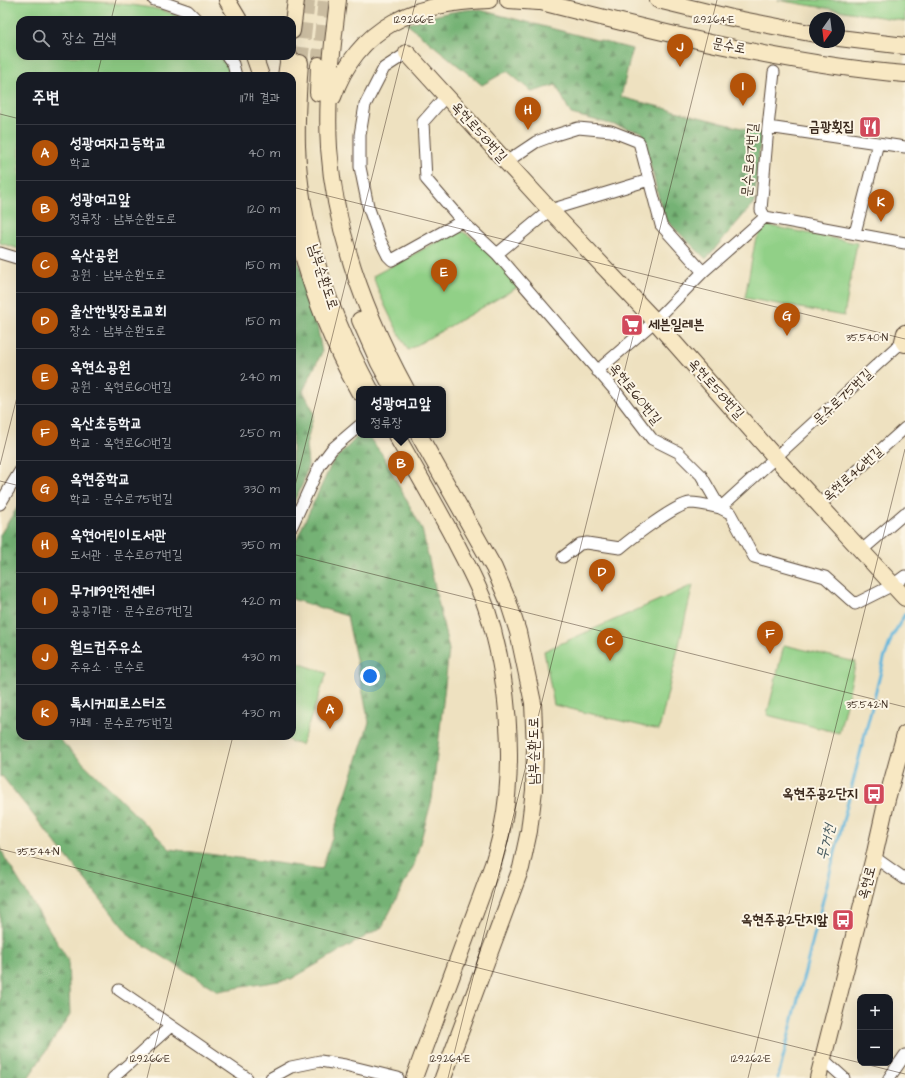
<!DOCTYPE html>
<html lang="ko">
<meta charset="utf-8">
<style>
body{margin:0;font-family:"Architects Daughter","Poor Story",sans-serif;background:#242831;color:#f1f3f6}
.controls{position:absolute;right:12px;bottom:12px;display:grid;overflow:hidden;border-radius:8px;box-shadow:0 4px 16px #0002}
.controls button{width:36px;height:36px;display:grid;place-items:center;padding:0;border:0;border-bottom:1px solid #363941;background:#171b24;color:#f1f3f6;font:20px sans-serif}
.compass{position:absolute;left:809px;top:12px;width:36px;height:36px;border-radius:50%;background:#171b24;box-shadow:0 4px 16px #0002;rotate:194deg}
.you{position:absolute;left:370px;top:676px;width:14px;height:14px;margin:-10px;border:3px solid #fff;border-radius:50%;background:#1a73e8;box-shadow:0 0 0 6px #1a73e833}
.badge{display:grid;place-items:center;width:26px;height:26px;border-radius:50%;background:#b45309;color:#fff;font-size:13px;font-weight:700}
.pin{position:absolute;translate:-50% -33px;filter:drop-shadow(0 1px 2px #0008)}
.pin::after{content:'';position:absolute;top:21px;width:14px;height:12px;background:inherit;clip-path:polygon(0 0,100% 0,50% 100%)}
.popup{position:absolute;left:356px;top:386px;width:90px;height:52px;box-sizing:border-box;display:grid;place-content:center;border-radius:8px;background:#171b24;filter:drop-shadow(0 1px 3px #0005);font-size:13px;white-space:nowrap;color:#9ea1a6}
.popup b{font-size:15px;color:#f1f3f6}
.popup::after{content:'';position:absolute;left:50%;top:100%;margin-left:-8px;border:8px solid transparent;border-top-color:#171b24}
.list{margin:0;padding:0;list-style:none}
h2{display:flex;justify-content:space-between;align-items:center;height:52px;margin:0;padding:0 16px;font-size:17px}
h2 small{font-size:13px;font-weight:400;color:#9ea1a6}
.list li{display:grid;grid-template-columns:26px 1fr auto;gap:12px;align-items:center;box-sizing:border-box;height:56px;padding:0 16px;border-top:1px solid #363941}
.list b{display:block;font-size:15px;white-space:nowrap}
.list p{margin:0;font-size:13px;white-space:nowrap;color:#9ea1a6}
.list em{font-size:13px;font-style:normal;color:#9ea1a6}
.icon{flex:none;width:22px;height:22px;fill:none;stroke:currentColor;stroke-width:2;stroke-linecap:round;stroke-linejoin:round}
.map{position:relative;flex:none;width:905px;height:1078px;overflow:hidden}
.search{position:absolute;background:#171b24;box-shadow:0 4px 16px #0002;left:16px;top:16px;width:280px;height:44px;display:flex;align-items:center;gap:10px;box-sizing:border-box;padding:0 14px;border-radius:12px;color:#9ea1a6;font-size:15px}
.panel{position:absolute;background:#171b24;box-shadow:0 4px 16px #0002;left:16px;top:72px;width:280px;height:668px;border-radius:12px}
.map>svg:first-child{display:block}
.green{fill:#91d087;stroke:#667d52}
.forest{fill:url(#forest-firs);stroke:#586e49}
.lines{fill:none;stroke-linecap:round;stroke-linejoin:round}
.stream{stroke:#60b6dc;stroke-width:3}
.secondary-tunnel{stroke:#cabca0;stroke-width:16;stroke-dasharray:16 8;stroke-linecap:butt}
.street-casing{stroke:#564536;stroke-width:13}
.secondary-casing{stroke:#564536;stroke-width:18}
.street{stroke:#fff;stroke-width:11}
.secondary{stroke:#f8e8c3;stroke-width:16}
.ticks{fill:none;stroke:#3b2a1e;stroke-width:1;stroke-opacity:0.45}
.labels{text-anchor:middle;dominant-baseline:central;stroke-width:4;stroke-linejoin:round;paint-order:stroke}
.street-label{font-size:14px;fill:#3b2a1e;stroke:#fcf5e5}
.poi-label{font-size:14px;font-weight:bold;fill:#3b2a1e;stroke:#fcf5e5;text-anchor:end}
.water-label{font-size:15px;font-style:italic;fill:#485b60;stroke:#fcf5e5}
.ticks-label{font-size:10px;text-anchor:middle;fill:#3b2a1e;stroke:#fcf5e5;stroke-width:4;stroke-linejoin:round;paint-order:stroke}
</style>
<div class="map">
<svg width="905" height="1078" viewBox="0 0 905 1078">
<defs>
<pattern id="forest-firs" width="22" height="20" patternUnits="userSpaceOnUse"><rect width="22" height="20" fill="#74b274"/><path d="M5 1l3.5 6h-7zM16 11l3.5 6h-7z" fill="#60915f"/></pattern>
</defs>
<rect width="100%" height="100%" fill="#fcf5e5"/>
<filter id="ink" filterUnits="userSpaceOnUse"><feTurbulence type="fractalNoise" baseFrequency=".025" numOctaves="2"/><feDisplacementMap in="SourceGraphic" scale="8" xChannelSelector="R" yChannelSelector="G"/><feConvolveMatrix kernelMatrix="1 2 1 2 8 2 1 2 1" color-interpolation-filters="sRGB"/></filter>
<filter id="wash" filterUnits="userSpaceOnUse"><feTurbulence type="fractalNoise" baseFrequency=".012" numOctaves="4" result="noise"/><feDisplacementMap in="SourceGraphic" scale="16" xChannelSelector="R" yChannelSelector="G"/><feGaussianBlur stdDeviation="0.9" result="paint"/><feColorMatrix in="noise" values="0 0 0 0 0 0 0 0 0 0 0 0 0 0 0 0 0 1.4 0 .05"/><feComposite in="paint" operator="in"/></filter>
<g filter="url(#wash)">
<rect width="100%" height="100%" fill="#eee1c0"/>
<path class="green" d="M0,0C51,0 103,0 152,8C164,11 174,13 184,20H20V56H223L233,76H20V249L0,243Z
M778,0H905V21L789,2Z
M765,225L857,243L844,316L745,298L755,242Z
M461,231C479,239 506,270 518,287L408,350C395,326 382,303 373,276L455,232Z
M693,585L659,730L554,705L544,651Z
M784,645L856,662L839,733L767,715Z
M292,661L327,673L301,745L276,736H292Z"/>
<path class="forest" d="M476,9L632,49L621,97L761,133L754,203L706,259L664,218L642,132L571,114L556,85L532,92L507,71L482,85L407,24C431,16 450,11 476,9Z
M292,240L317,325L322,352L303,391L314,412L306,445L308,465L303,483L292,506Z
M359,435H367L382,454L422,529L449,650L432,799L414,865L382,927L291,979L218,991L131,937L2,776L0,777V535L20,503V736H56L170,849L322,869L369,722L347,616L292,599V549L332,463Z
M0,846L5,858L68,960L70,1015L28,1078H0Z"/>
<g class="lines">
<path class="stream" d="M778,1078L884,659L892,637L905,614"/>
</g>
</g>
<g filter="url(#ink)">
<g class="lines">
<path class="secondary-tunnel" d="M300,63L307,0
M319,65L326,0"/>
<g class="street-casing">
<path id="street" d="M154,0L162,2L188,11L197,20
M407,53L384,68L365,105L360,135V167L368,206L380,240L388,256L392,260L462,221
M227,56L233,64L236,76
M446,96L423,122L426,179L462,221L497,254L617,393L652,439L678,452L701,475L720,508L730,513L754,557L825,577L855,604L893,585L905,576
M768,127L905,147
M506,162L536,142L552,136L578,128L611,131L639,142L661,225L703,272
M765,217L905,243
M855,233L878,143
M0,253L20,259
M497,254L550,210L649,180
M597,371L655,321L703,272L765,217L761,210L768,127L774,72
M0,504L20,471
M820,504L905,428
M720,508L903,341
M292,526L320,465L332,449L359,426
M862,550L905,513
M563,557L580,544L587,543L620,548C632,538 675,505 690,503C699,503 711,506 720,508
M874,857L905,879
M119,990L247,1078
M823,1059L844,1078
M113,1078L171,1026
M271,1078L291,1067L320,1061L345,1065L398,1078
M889,1078L905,1055"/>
</g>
<g class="secondary-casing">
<path id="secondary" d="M227,0L239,20
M338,0C332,49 326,99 329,148C335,233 365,314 406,389
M508,0L539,2
M533,0C655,31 779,63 905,74
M658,0L732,18L815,34
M292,31L296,0
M839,38L905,46
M407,53L550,210L655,321L776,458L905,598
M254,56L261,76
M300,63C298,91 296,118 297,146C300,231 330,315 370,389
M286,76L289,56
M318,93L319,65
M333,97C358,25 417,2 489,0
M292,205C303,270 327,334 359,392
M360,320L379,363L393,389
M905,333L903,341L905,344
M396,435C416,470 436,505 455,541C466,563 478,584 486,607C508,673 516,761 502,829C500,841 496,853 493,864L414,1078
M419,435L494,568L508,601L518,632L533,703L535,749L534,790L529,831L521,868L443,1078
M818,1078L874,857L887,799L905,734"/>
</g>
<use href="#street" class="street"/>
<use href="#secondary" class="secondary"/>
</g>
</g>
<path class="ticks" d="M111,20L116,0M97,76L102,56M0,114L20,119M292,187L905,339M0,465L20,385M0,481L20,486M292,498L416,0M292,554L905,707M0,849L905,1074M147,1078L233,736M448,1078L717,0M748,1078L905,449"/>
<defs>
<g id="restaurant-square" transform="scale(1.15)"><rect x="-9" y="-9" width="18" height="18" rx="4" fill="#d1495b" stroke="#fcf5e5"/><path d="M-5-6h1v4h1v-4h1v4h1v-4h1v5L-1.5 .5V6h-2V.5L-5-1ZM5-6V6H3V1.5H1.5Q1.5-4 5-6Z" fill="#fff"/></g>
<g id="supermarket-square" transform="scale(1.15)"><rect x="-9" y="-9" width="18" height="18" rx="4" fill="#d1495b" stroke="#fcf5e5"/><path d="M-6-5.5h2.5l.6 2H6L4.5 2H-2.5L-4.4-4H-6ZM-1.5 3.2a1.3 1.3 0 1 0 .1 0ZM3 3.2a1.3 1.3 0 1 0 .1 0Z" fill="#fff"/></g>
<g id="bus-square" transform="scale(1.15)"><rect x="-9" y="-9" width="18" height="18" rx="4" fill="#d1495b" stroke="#fcf5e5"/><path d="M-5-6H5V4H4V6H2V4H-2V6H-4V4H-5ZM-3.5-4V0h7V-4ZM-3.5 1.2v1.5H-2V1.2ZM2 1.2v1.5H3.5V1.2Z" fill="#fff"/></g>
</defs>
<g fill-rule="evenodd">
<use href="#restaurant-square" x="870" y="127"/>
<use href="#supermarket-square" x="632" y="325"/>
<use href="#bus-square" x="874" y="794"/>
<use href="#bus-square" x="843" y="920"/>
</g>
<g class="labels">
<g class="street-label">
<text transform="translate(729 46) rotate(11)">문수로</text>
<text transform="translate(479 132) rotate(48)">옥현로58번길</text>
<text transform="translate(750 160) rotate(-85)">문수로87번길</text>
<text transform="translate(323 277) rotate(72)">남부순환도로</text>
<text transform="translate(716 389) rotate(48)">옥현로58번길</text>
<text transform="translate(635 394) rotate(51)">옥현로60번길</text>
<text transform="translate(843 397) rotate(-43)">문수로75번길</text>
<text transform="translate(853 474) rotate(-42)">옥현로46번길</text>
<text transform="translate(534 751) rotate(-90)">남부순환도로</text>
<text transform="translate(867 883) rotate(-75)">옥현로</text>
</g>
<g class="poi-label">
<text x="854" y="127">금광횟집</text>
<text x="648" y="325" text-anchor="start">세븐일레븐</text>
<text x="858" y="794">옥현주공2단지</text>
<text x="828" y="920">옥현주공2단지앞</text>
</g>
<g class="water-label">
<text transform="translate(826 842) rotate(-76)">무거천</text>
</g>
</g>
<g class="ticks-label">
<text x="414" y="23">129.266°E</text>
<text x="714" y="23">129.264°E</text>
<text x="867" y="341">35.540°N</text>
<text x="867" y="708">35.542°N</text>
<text x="38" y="855">35.544°N</text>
<text x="150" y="1062">129.266°E</text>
<text x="450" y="1062">129.264°E</text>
<text x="751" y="1062">129.262°E</text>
</g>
</svg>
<div class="controls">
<button>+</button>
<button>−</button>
</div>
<svg class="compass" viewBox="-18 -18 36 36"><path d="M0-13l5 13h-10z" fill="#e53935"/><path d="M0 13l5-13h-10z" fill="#9ea1a6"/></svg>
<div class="you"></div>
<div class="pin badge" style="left:330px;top:729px">A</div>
<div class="pin badge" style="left:401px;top:484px">B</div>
<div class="popup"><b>성광여고앞</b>정류장</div>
<div class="pin badge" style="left:610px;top:661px">C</div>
<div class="pin badge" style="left:602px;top:592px">D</div>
<div class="pin badge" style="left:444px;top:292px">E</div>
<div class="pin badge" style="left:770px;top:654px">F</div>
<div class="pin badge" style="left:787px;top:336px">G</div>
<div class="pin badge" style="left:528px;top:130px">H</div>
<div class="pin badge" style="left:743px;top:106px">I</div>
<div class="pin badge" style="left:680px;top:67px">J</div>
<div class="pin badge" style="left:881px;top:222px">K</div>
<div class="search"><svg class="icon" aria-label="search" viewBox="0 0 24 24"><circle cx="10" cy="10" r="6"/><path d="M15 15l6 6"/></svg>장소 검색</div>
<section class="panel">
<h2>주변<small>11개 결과</small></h2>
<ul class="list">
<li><span class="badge">A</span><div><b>성광여자고등학교</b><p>학교</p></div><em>40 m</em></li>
<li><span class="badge">B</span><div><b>성광여고앞</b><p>정류장 · 남부순환도로</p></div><em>120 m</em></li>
<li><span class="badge">C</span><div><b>옥산공원</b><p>공원 · 남부순환도로</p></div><em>150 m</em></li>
<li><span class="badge">D</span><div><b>울산한빛장로교회</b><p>장소 · 남부순환도로</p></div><em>150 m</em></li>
<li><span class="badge">E</span><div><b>옥현소공원</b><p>공원 · 옥현로60번길</p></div><em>240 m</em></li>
<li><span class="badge">F</span><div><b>옥산초등학교</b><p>학교 · 옥현로60번길</p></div><em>250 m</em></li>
<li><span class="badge">G</span><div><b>옥현중학교</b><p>학교 · 문수로75번길</p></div><em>330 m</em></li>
<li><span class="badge">H</span><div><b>옥현어린이도서관</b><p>도서관 · 문수로87번길</p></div><em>350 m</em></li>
<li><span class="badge">I</span><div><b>무거119안전센터</b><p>공공기관 · 문수로87번길</p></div><em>420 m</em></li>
<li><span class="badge">J</span><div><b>월드컵주유소</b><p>주유소 · 문수로</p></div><em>430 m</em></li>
<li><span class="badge">K</span><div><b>톡시커피로스터즈</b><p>카페 · 문수로75번길</p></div><em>430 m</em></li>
</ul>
</section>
</div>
